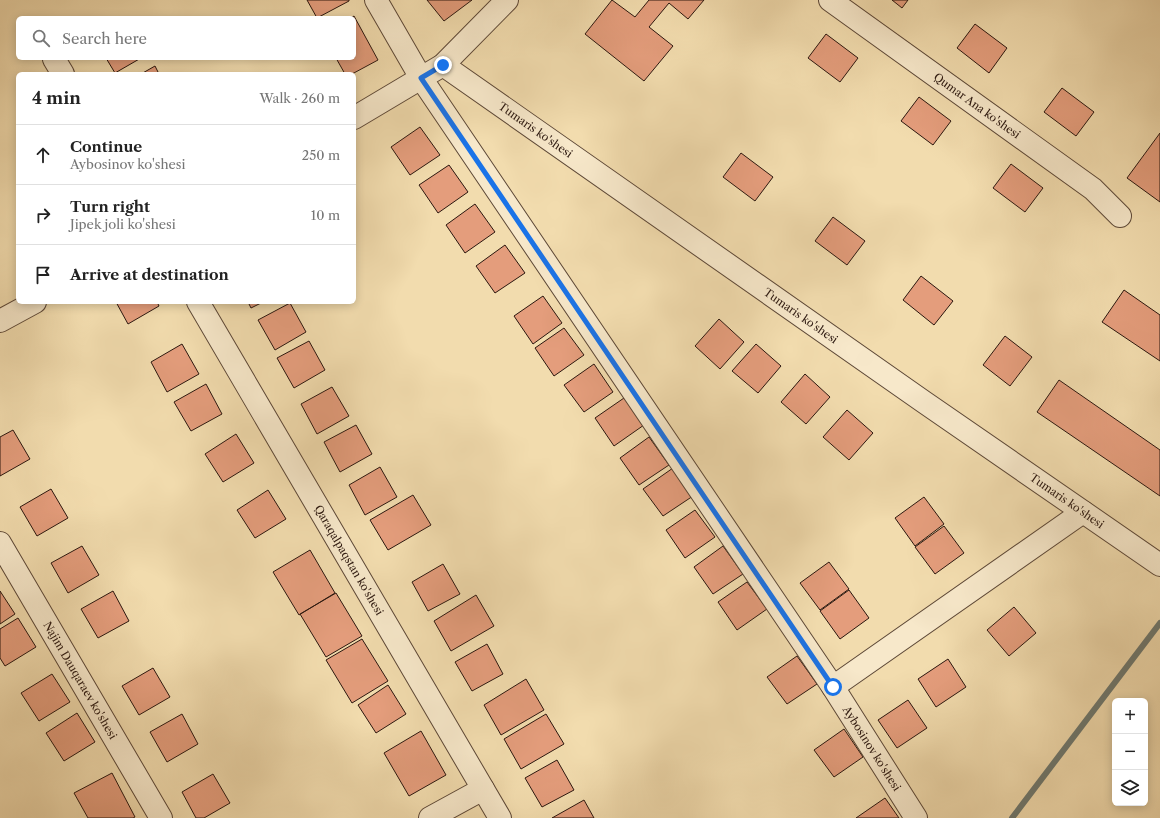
<!DOCTYPE html>
<meta charset="utf-8">
<style>
body{margin:0;font-family:"Libre Caslon Text",serif;background:#f6f6f6;color:#222}
.controls{position:absolute;right:12px;bottom:12px;display:grid;overflow:hidden;border-radius:6px;box-shadow:0 2px 10px #0003}
.controls button{width:36px;height:36px;display:grid;place-items:center;padding:0;border:0;border-bottom:1px solid #e0e0e0;background:#fff;color:#222;font:20px sans-serif}
.stop{position:absolute;width:12px;height:12px;margin:-9px;border:3px solid #1a73e8;border-radius:50%;background:#fff}
.stop.end{background:#1a73e8;border-color:#fff;box-shadow:0 1px 4px #0008}
.list{margin:0;padding:0;list-style:none}
h2{display:flex;justify-content:space-between;align-items:center;height:52px;margin:0;padding:0 16px;font-size:17px}
h2 small{font-size:13px;font-weight:400;color:#767676}
.list li{display:grid;grid-template-columns:26px 1fr auto;gap:12px;align-items:center;box-sizing:border-box;height:60px;padding:0 16px;border-top:1px solid #e0e0e0}
.list b{display:block;font-size:15px;white-space:nowrap}
.list p{margin:0;font-size:13px;white-space:nowrap;color:#767676}
.list em{font-size:13px;font-style:normal;color:#767676}
.icon{flex:none;width:22px;height:22px;fill:none;stroke:currentColor;stroke-width:2;stroke-linecap:round;stroke-linejoin:round}
.map{position:relative;flex:none;width:1160px;height:818px;overflow:hidden}
.search{position:absolute;background:#fff;box-shadow:0 2px 10px #0003;left:16px;top:16px;width:340px;height:44px;display:flex;align-items:center;gap:10px;box-sizing:border-box;padding:0 14px;border-radius:6px;color:#767676;font-size:15px}
.panel{position:absolute;background:#fff;box-shadow:0 2px 10px #0003;left:16px;top:72px;width:340px;height:232px;border-radius:6px}
.map>svg:first-child{display:block}
.lines{fill:none;stroke-linecap:round;stroke-linejoin:round}
.stream{stroke:#6f7970;stroke-width:6}
.building{fill:#e49d7c;stroke:#2b170f}
.minor-casing{stroke:#5d4837;stroke-width:24}
.minor{stroke:#f7e8ca;stroke-width:22}
.route{stroke:#1a73e8;stroke-width:5}
.labels{text-anchor:middle;dominant-baseline:central;stroke-width:3.5;stroke-linejoin:round;paint-order:stroke}
.street-label{font-size:11px;fill:#2b170f;stroke:#f7e8ca}
</style>
<div class="map">
<svg width="1160" height="818" viewBox="0 0 1160 818">
<rect width="100%" height="100%" fill="#f2dcae"/>
<filter id="stains"><feTurbulence type="fractalNoise" baseFrequency=".005" numOctaves="4"/><feColorMatrix values="0 0 0 0 .2 0 0 0 0 .09 0 0 0 0 .02 0 0 0 .5 -.17"/></filter>
<radialGradient id="worn" r=".72"><stop offset=".6" stop-color="#630" stop-opacity="0"/><stop offset="1" stop-color="#630" stop-opacity=".3"/></radialGradient>
<g class="lines">
<path class="stream" d="M1012,818L1160,623"/>
</g>
<path class="building" d="M307,0H349V1L317,18Z
M427,0H472L444,21Z
M612,0L635,17L649,0H704L688,19L669,3L649,27L673,46L644,81L585,34Z
M892,0H908L902,8Z
M354,16L378,60L352,74H345L336,58H354V18H351Z
M975,24L1007,48L989,73L957,48Z
M826,34L858,58L840,82L808,58Z
M106,58H141L115,73Z
M155,66L159,74H141Z
M1062,88L1094,112L1076,136L1044,112Z
M919,97L951,121L933,145L901,121Z
M420,127L440,155L410,175L391,147Z
M1160,133V202L1127,178Z
M741,153L773,177L755,201L723,177Z
M1011,164L1043,188L1025,212L993,188Z
M449,165L468,192L438,213L419,185Z
M475,204L495,232L465,253L446,225Z
M833,217L865,241L847,265L815,241Z
M505,245L525,273L495,293L476,266Z
M921,276L953,301L934,325L903,300Z
M1124,290L1160,315V361L1102,322Z
M543,296L562,323L533,344L514,316Z
M116,302H157L159,306L128,324Z
M248,302H263L251,308Z
M290,303L306,332L275,350L258,320Z
M719,319L744,342L720,369L695,346Z
M564,328L584,355L554,376L535,348Z
M1005,336L1032,357L1010,386L983,365Z
M309,341L325,370L294,388L277,358Z
M182,344L199,374L167,392L151,362Z
M756,344L781,366L758,393L732,371Z
M594,364L613,392L584,412L564,385Z
M805,374L830,397L806,424L781,402Z
M1059,380L1160,450V496L1037,412Z
M206,384L222,414L191,431L174,402Z
M332,387L349,416L317,434L301,404Z
M624,398L644,425L614,446L595,418Z
M847,410L873,433L849,460L823,437Z
M356,425L372,454L340,472L324,442Z
M13,430L30,459L0,476V437Z
M236,434L254,463L223,482L205,454Z
M649,437L669,465L639,485L620,458Z
M380,467L397,497L365,515L349,485Z
M673,468L693,496L663,516L643,489Z
M51,489L68,518L37,536L20,507Z
M268,490L286,519L255,538L237,510Z
M413,495L431,525L388,550L370,520Z
M924,497L944,524L915,546L895,518Z
M695,510L715,537L685,558L666,530Z
M944,526L964,553L935,574L915,547Z
M82,546L99,575L68,593L51,563Z
M723,546L743,574L713,594L694,567Z
M310,550L335,593L299,615L273,572Z
M829,562L849,589L820,610L800,583Z
M443,564L460,594L428,611L412,582Z
M747,582L767,609L737,630L718,602Z
M849,590L869,618L840,639L820,611Z
M0,591L15,614L0,624Z
M113,591L129,621L98,638L81,609Z
M336,593L362,636L326,657L300,614Z
M476,595L494,626L451,651L434,621Z
M1014,607L1036,633L1009,656L987,630Z
M18,618L36,647L5,666L0,658V629Z
M362,639L388,681L352,703L326,660Z
M487,644L503,674L472,691L455,662Z
M797,656L817,684L787,704L767,677Z
M948,659L966,687L936,707L918,679Z
M153,668L170,697L139,715L122,686Z
M52,674L70,702L39,721L21,693Z
M526,679L544,710L501,735L484,705Z
M388,685L406,714L376,733L358,705Z
M908,700L927,728L897,748L878,720Z
M77,713L95,742L64,761L46,733Z
M182,714L198,744L167,762L150,732Z
M546,714L564,744L521,769L504,739Z
M844,729L863,757L834,777L814,750Z
M421,731L446,775L409,796L384,753Z
M557,760L574,790L542,807L525,778Z
M112,773L135,817L133,818H88L74,793Z
M213,774L230,803L204,818H196L182,792Z
M885,798L899,818H856Z
M584,800L594,818H552Z"/>
<g class="lines">
<g class="minor-casing">
<g id="minor">
<path id="s1" d="M376,0L421,78L833,687L916,818"/>
<path id="s2" d="M830,0L1093,189L1120,216"/>
<path d="M54,59L63,74"/>
<path id="s3" d="M443,65L924,402L1160,565"/>
<path d="M354,118L443,65L507,0"/>
<path id="s4" d="M198,302L500,818"/>
<path d="M0,321L35,302"/>
<path id="s5" d="M0,543L161,818"/>
<path d="M833,687L1083,512"/>
<path d="M430,818L483,789"/>
</g>
</g>
<use href="#minor" class="minor"/>
</g>
<g class="lines">
<path class="route" d="M443,65L421,78L833,687"/>
</g>
<g class="labels">
<g class="street-label">
<text stroke="none"><textPath href="#s2" startOffset="181">Qumar Ana ko'shesi</textPath></text>
<text stroke="none"><textPath href="#s3" startOffset="113">Tumaris ko'shesi</textPath></text>
<text stroke="none"><textPath href="#s3" startOffset="437">Tumaris ko'shesi</textPath></text>
<text stroke="none"><textPath href="#s3" startOffset="761">Tumaris ko'shesi</textPath></text>
<text stroke="none"><textPath href="#s4" startOffset="299">Qaraqalpaqstan ko'shesi</textPath></text>
<text stroke="none"><textPath href="#s5" startOffset="159">Najim Dauqaraev ko'shesi</textPath></text>
<text stroke="none"><textPath href="#s1" startOffset="898">Aybosinov ko'shesi</textPath></text>
</g>
</g>
<rect width="100%" height="100%" filter="url(#stains)"/>
<rect width="100%" height="100%" fill="url(#worn)"/>
</svg>
<div class="controls">
<button>+</button>
<button>−</button>
<button><svg class="icon" aria-label="layers" viewBox="0 0 24 24"><path d="M12 4l9 5-9 5-9-5zM3 14l9 5 9-5"/></svg></button>
</div>
<div class="stop" style="left:833px;top:687px"></div>
<div class="stop end" style="left:443px;top:65px"></div>
<div class="search"><svg class="icon" aria-label="search" viewBox="0 0 24 24"><circle cx="10" cy="10" r="6"/><path d="M15 15l6 6"/></svg>Search here</div>
<section class="panel">
<h2>4 min<small>Walk · 260 m</small></h2>
<ul class="list">
<li><svg class="icon" aria-label="ahead" viewBox="0 0 24 24"><path d="M12 20V5M6 11l6-6 6 6"/></svg><div><b>Continue</b><p>Aybosinov ko'shesi</p></div><em>250 m</em></li>
<li><svg class="icon" aria-label="right" viewBox="0 0 24 24"><path d="M7 20v-9h11M14 6l5 5-5 5"/></svg><div><b>Turn right</b><p>Jipek joli ko'shesi</p></div><em>10 m</em></li>
<li><svg class="icon" aria-label="arrive" viewBox="0 0 24 24"><path d="M6 21V4h12l-3 4 3 4H6"/></svg><div><b>Arrive at destination</b></div></li>
</ul>
</section>
</div>
